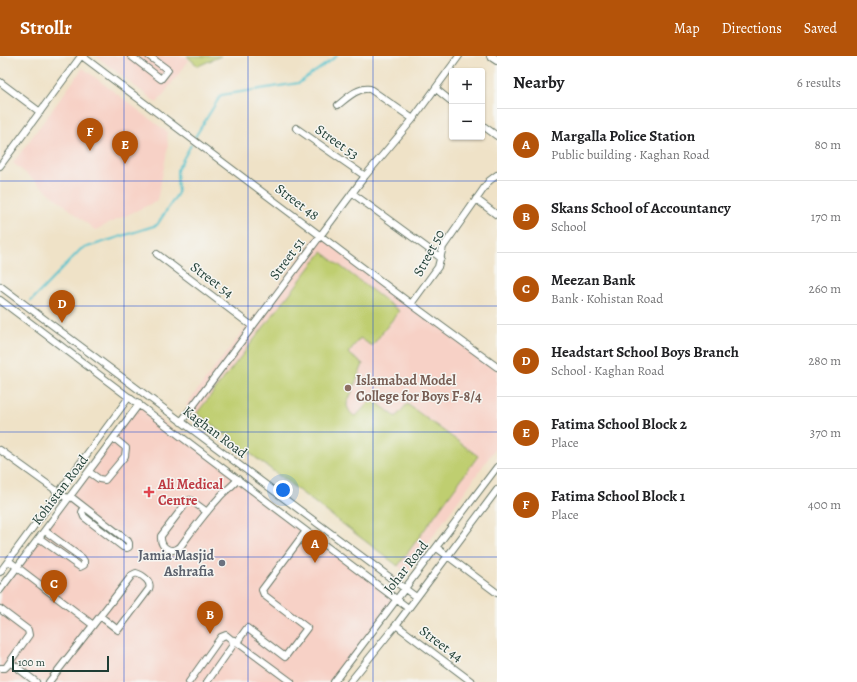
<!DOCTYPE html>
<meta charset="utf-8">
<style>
body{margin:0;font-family:Alegreya,serif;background:#f2f2f2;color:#202124}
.controls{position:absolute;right:12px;top:12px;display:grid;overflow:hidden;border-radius:4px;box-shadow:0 1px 3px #0004}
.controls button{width:36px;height:36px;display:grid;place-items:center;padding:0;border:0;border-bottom:1px solid #e0e0e0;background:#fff;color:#202124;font:20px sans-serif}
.scale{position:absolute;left:12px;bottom:10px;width:97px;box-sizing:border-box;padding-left:4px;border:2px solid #1f3d34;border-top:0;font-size:11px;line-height:14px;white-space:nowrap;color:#1f3d34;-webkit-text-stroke:3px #f6f6f2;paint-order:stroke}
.you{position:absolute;left:283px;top:434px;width:14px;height:14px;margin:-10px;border:3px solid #fff;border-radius:50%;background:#1a73e8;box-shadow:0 0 0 6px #1a73e833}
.badge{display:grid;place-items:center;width:26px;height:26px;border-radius:50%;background:#b45309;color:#fff;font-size:13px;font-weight:700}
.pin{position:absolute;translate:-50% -33px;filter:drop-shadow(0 1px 2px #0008)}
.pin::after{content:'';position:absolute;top:21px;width:14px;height:12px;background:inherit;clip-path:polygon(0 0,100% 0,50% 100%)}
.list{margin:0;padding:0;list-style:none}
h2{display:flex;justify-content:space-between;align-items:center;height:52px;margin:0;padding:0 16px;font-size:17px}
h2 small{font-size:13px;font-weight:400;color:#757577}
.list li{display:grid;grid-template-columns:26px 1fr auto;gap:12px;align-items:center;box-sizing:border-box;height:72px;padding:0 16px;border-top:1px solid #e0e0e0}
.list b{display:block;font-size:15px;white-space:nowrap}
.list p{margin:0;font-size:13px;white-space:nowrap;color:#757577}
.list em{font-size:13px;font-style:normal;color:#757577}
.map{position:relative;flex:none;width:497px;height:626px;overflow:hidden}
header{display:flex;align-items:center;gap:24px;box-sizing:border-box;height:56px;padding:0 20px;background:#b45309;color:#fff}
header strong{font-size:19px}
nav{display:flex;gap:22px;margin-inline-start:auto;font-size:14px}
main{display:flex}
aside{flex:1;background:#fff}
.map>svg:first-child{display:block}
.built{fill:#f7d1c6}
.green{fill:#bfce70;stroke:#6f8652}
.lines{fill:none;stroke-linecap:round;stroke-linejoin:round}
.stream{stroke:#55c2cd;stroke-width:2}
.minor-casing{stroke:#687767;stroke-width:8}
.major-casing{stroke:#687767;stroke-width:10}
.minor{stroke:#fff;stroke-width:6}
.major{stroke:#fff;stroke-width:8}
.grid{fill:none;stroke:#1d4ed8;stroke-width:1;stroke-opacity:0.55}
.education-dot{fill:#8d6e63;stroke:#f6f6f2;stroke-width:1.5}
.health-dot{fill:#e0444e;stroke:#f6f6f2;stroke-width:1.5}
.worship-dot{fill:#6b7280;stroke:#f6f6f2;stroke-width:1.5}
.labels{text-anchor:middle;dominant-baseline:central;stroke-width:3;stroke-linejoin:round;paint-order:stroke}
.street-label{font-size:14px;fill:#1f3d34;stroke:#f6f6f2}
.education-label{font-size:14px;font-weight:bold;fill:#785e54;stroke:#f6f6f2;text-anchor:start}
.health-label{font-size:14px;font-weight:bold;fill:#be3a42;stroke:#f6f6f2;text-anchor:start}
.worship-label{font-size:14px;font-weight:bold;fill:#5b616d;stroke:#f6f6f2;text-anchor:end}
</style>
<header>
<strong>Strollr</strong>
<nav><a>Map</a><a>Directions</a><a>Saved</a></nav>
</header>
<main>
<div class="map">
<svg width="497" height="626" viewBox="0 0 497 626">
<rect width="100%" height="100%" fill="#f6f6f2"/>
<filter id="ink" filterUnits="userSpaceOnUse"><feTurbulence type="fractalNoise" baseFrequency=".025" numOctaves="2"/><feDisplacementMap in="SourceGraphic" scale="8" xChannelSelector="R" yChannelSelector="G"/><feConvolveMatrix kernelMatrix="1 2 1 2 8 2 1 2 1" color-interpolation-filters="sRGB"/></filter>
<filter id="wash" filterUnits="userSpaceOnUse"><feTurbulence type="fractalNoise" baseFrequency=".012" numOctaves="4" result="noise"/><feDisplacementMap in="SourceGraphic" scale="16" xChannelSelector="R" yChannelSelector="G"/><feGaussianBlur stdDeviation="0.9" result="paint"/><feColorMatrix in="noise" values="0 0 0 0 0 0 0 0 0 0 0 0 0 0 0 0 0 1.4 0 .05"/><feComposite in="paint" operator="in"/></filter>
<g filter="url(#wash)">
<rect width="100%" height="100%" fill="#efe2c7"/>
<path class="built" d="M96,0H185L189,4L157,47Z
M83,12L167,76L168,91L157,145L95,174L13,107Z
M318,178L497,314V390L407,517L186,349Z
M139,348L397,543L334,626H0V534Z"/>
<path class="green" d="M187,0H221L198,10Z
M322,196L399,255L372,290L360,282L348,297L363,308L347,348C347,352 351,359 355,360L357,359L372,343L396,361L407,348L478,400L398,510L197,357Z"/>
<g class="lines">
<path class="stream" d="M195,81L221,39L299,27L337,0
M31,245L81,193L157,169L178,137L177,114L191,89"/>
</g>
</g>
<g filter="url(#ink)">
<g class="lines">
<g class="minor-casing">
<path id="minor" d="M82,0L411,248L497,311
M131,0L161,23L168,14L149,0
M0,26L40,56
M436,33L452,46
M338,49C347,42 358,31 370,33L413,63
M482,69L497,80
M296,72L365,120
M0,110L81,0
M352,137L441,202
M476,143L497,159
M157,198L252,270
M0,230L416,541
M0,244L408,552
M411,248L438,211L443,191L489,125L497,119
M181,366L365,120L413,63L459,0
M0,394L68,443
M89,416L99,423L105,424L125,400L126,392L114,382
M70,440L128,485L129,487V491L127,492L123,491L84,461L82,456L84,452
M207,456L192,445L190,444L187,446L161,480C160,492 171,498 180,491C192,475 204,458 218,443C224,435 232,431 238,423
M39,482L77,509L80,511L84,509V505L82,502L45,475
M437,492L497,537
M9,505L93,569
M0,516L129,341
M0,534L139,348
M0,553L28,574L29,579L7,610L5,612H0
M396,569L472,626
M234,584L291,626
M237,586L247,572L285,601L307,572L264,539L262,534L306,475
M10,606L36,626
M49,626L132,519L136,517C143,519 152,526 149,533L118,574L100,560
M189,626L221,581L226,579L232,584L233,589L207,626
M334,626L497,411
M350,626L396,569L497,434"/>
</g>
<g class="major-casing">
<path id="major" d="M491,0L497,4"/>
</g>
<use href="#minor" class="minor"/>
<use href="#major" class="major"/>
</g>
</g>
<path class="grid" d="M124,0V626M248,0V626M373,0V626M0,125H497M0,250H497M0,376H497M0,501H497"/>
<circle class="education-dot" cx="348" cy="332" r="4"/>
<path class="health-dot" d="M147 430h4v4h4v4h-4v4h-4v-4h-4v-4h4z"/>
<circle class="worship-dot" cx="222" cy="507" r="4"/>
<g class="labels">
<g class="street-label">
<text transform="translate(337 86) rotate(35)">Street 53</text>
<text transform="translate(297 146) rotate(37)">Street 48</text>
<text transform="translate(429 197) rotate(-62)">Street 50</text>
<text transform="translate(287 203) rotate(-53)">Street 51</text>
<text transform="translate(212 224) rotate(37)">Street 54</text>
<text transform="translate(215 376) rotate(37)">Kaghan Road</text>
<text transform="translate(60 434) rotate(-53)">Kohistan Road</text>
<text transform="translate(406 511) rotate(-52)">Johar Road</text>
<text transform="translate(441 588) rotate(37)">Street 44</text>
</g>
<g class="education-label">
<text x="356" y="324">Islamabad Model<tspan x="356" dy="16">College for Boys F-8/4</tspan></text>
</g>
<g class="health-label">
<text x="158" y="428">Ali Medical<tspan x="158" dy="16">Centre</tspan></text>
</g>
<g class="worship-label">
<text x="214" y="499">Jamia Masjid<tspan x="214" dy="16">Ashrafia</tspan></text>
</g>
</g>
</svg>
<div class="controls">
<button>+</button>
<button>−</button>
</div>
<div class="scale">100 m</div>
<div class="you"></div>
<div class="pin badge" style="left:315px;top:507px">A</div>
<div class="pin badge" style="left:210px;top:578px">B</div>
<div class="pin badge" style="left:54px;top:547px">C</div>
<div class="pin badge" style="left:62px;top:267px">D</div>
<div class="pin badge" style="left:125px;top:108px">E</div>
<div class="pin badge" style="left:90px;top:95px">F</div>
</div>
<aside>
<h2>Nearby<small>6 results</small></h2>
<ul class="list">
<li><span class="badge">A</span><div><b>Margalla Police Station</b><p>Public building · Kaghan Road</p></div><em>80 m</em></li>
<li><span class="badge">B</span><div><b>Skans School of Accountancy</b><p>School</p></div><em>170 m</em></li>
<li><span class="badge">C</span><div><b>Meezan Bank</b><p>Bank · Kohistan Road</p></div><em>260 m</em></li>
<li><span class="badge">D</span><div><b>Headstart School Boys Branch</b><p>School · Kaghan Road</p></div><em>280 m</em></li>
<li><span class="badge">E</span><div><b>Fatima School Block 2</b><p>Place</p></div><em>370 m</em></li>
<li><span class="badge">F</span><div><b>Fatima School Block 1</b><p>Place</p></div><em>400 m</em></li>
</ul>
</aside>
</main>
